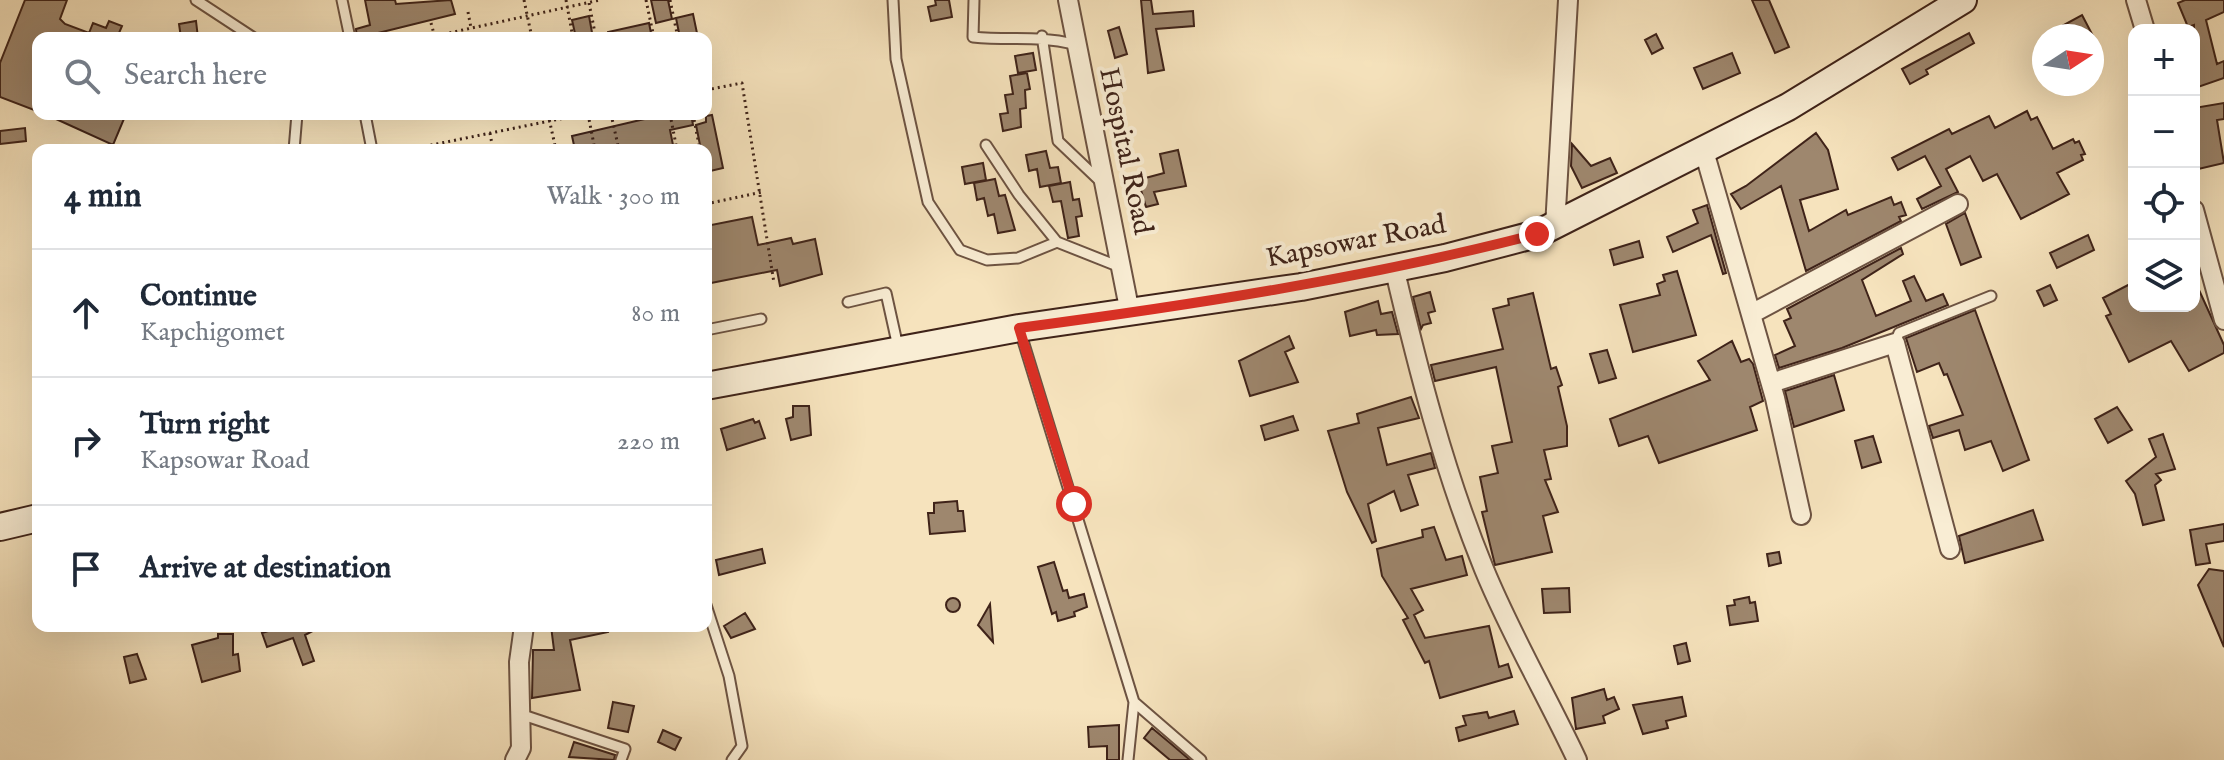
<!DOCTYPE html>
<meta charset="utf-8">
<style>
body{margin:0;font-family:"IM FELL English",serif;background:#f2f2f3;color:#1f2937}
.controls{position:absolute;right:24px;top:24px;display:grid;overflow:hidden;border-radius:16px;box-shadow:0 8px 32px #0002}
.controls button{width:72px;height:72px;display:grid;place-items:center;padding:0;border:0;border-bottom:2px solid #e0e1e3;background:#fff;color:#1f2937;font:40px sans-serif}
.compass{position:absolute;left:2032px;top:24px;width:72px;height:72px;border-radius:50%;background:#fff;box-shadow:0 8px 32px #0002;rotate:78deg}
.stop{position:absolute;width:24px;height:24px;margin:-18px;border:6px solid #d93025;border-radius:50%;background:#fff}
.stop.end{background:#d93025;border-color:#fff;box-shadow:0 2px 8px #0008}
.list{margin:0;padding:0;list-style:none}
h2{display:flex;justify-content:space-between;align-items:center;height:104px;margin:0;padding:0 32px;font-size:34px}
h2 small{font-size:26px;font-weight:400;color:#747a83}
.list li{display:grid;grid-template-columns:52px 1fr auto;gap:24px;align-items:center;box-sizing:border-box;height:128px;padding:0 32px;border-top:2px solid #e0e1e3}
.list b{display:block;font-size:30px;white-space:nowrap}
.list p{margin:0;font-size:26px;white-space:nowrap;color:#747a83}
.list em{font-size:26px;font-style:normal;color:#747a83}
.icon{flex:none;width:44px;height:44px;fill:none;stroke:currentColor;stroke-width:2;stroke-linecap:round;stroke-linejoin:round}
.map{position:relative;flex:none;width:2224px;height:760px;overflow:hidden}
.search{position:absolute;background:#fff;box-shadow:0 8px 32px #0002;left:32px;top:32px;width:680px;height:88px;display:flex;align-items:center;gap:20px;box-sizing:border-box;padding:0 28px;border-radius:16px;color:#747a83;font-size:30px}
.panel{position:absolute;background:#fff;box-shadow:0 8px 32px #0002;left:32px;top:144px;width:680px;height:488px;border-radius:16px}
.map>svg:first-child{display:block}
.building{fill:#9e876e;stroke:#3f2319;stroke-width:2}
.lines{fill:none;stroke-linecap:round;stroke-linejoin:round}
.lane-casing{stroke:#6d5342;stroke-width:13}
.street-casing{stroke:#6d5342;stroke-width:22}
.secondary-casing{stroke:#3f2319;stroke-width:30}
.path{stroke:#3f2319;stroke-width:3;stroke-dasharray:2 4;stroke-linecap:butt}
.lane{stroke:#f9edd4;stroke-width:9}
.street{stroke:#f9edd4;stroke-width:18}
.secondary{stroke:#f9edd4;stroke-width:26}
.route{stroke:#d93025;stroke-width:10}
.labels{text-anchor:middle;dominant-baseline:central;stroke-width:8;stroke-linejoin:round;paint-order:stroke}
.street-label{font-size:28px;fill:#3f2319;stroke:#f9edd4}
</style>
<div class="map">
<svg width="2224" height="760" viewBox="0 0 2224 760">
<rect width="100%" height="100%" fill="#f6e3bd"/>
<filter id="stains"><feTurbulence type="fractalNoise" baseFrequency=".0025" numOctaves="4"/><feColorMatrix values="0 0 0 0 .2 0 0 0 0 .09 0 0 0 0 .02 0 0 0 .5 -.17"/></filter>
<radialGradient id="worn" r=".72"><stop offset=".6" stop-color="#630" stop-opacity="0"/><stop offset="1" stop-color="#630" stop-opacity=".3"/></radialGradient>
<path class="building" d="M25,0H67L60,19L65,24L89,33L93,23L106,28L109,21L122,26L119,33L129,38H38V98L34,110L0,97V63Z
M365,0H395L396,4L451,0L455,14L378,33L379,38H357L356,29L370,25Z
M651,0H668L672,19L656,23Z
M935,0H949L952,17L931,21L928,7L936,5Z
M1141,0H1151L1153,14L1193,11L1194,26L1156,29L1164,70L1148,73Z
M1752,0H1769L1789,47L1775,53Z
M2185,0H2224V12L2206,20L2217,64L2224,61V78L2198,87L2194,70V25L2188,27L2178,3Z
M693,14L698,38H680L676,18Z
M2082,15L2093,36H2067L2062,26Z
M589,16L593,38H576L572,20Z
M196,21L198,38H181L179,24Z
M649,23L652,38H608V32Z
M1119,27L1127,54L1115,58L1108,31Z
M1969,33L1974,43L1926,70L1928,74L1910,84L1902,69Z
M1656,34L1663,48L1652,54L1645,40Z
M1033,53L1036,70L1018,73L1015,56Z
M1732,53L1740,73L1703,89L1694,68Z
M1027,73L1030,89L1025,90L1026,108L1020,109L1021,127L1003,131L1000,114L1008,113L1005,95L1013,94L1010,76Z
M2224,103V119L2217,120L2224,163L2194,170V108Z
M2027,111L2031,120L2037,117L2053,149L2073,139L2075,143L2079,141L2085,154L2081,155L2083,160L2057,173L2069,194L2021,219L1997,174L1983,181L1970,156L1946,169L1958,192L1922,209L1917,199L1941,186L1925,156L1898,170L1892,158L1949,129L1952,134L1989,116L1995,128Z
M45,114H126L113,145Z
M666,114H691L693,125L670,130L674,150H575L572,136Z
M712,115L723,168L706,172V150H701L696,125L706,122V116Z
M25,128L26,141L0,144V131Z
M1816,133L1828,150L1838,189L1800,200L1809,231L1846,210L1848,215L1891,197L1894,205L1901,202L1906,215L1899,217L1901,221L1806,271L1781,186L1741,209L1731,194L1746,186Z
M1572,144L1591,166L1610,158L1617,173L1582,188L1571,166Z
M1178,150L1186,186L1154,192L1158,204L1146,207L1138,180L1164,173L1160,154Z
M1046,151L1050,168L1058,167L1061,183L1040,187L1037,169L1029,171L1026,155Z
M983,163L986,180L965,184L962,167Z
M995,179L999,196L1005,195L1015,230L998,233L994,214L988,216L984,198L977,200L974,183Z
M1070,182L1073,200L1079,199L1082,216L1076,217L1079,236L1068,238L1061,201L1053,202L1049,186Z
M1707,205L1726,273L1723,274L1711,235L1673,252L1667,237L1698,223L1693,210Z
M1965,213L1981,257L1961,265L1946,224Z
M752,217L758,245L791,238L793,244L815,239L822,274L780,286L777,270L706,284V226Z
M2088,235L2094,250L2057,268L2050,253Z
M1639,241L1643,257L1614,265L1610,250Z
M1901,248L1903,254L1862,280L1876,316L1911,301L1903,281L1914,276L1926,301L1943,294L1948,305L1842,348L1779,368L1775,355L1795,346L1784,321L1791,318L1787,309Z
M1677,271L1696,335L1633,352L1620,305L1660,295L1657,284L1665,281L1663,275Z
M2194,279L2224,345V353L2189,371L2171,341L2129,362L2106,316L2111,314L2103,298L2134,282V306H2194Z
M2050,285L2057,300L2044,306L2037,291Z
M1430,292L1435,311L1428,313L1431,323L1423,325L1421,329L1413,297Z
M1533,293L1551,369L1556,367L1562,385L1558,387L1567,426V446L1544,450L1551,479L1545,480L1558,512L1543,516L1552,552L1495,565L1482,512L1487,511L1480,477L1498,473L1492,446L1512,442L1496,367L1435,381L1431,365L1503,349L1493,309L1509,305L1508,299Z
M1378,301L1381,314L1392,312L1398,334L1377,335L1376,330L1350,336L1345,312Z
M1975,310L2029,460L2003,471L1991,441L1965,450L1959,430L1933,438L1929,426L1963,415L1947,374L1944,375L1939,363L1917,372L1906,338Z
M1289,336L1294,348L1285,352L1298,382L1250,396L1239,361Z
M1732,341L1741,362L1749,359L1753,364L1763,401L1750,407L1757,430L1659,463L1648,436L1619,446L1610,419L1710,380L1698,361Z
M1607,350L1616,378L1599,383L1590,354Z
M1834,375L1844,410L1794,427L1785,391Z
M1411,397L1419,418L1378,428L1387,465L1431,453L1435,468L1408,475L1418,505L1401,511L1394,491L1368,504L1376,541L1372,543L1347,492L1328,431L1359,423L1357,414Z
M793,406H809L811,435L791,440L786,419L793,417Z
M2117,407L2132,430L2108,443L2095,419Z
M1293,416L1298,430L1265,440L1261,426Z
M753,419L755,423L759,421L765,438L727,450L721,429Z
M2163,434L2175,469L2156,474L2161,480L2155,485L2164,520L2143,525L2135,494L2126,481L2156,457L2149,439Z
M1873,436L1881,462L1862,468L1855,441Z
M957,501L958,511H963L965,531L930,534L928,513H934V503Z
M2033,510L2043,540L1965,563L1959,536Z
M2224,524V541L2206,544L2210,563L2196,565L2190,530Z
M1434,527L1446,560L1462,556L1467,575L1411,589L1423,610L1414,615L1425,638L1489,626L1499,667L1508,664L1512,677L1440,698L1429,661L1425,663L1403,620L1408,618L1382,576L1377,549L1423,537L1422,530Z
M762,549L765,563L719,575L716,560Z
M1779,552L1781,563L1769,566L1767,554Z
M1054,562L1063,591L1067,590L1069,598L1084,594L1087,607L1074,612L1075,616L1058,621L1056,612L1052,614L1038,567Z
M2209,569L2224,571V647L2198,585Z
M1569,588L1570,612L1544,613L1542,589Z
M1749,597L1750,603L1755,602L1758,621L1730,625L1727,606L1735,605L1734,600Z
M946 605a7 7 0 1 1 14 0a7 7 0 1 1-14 0Z
M990,604L993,642L978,625Z
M745,613L755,629L731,638L724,626Z
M284,626H322L305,635L314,661L303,665L293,638L267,647L262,633Z
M551,626H607L608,632L570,640L580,690L532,698L533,650H554Z
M218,634H233V655L238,654L240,671L202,682L192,645L218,638Z
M1686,643L1690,661L1678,664L1674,646Z
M137,654L146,679L130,683L124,657Z
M1604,689L1607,700L1614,697L1619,709L1603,716L1605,723L1576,729L1572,698Z
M1682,697L1686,716L1666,721L1668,728L1643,734L1633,705Z
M613,702L634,706L628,732L608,728Z
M1514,711L1518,724L1459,741L1456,728L1466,725L1463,716L1487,712L1489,718Z
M1119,725V760H1107V746L1089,747L1088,727Z
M1152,728L1170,743L1190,760H1170L1144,738Z
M663,730L681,738L675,750L658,742Z
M574,742L615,755L614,760L569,757Z"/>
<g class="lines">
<g class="lane-casing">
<path id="lane" d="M196,0L254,38
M342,0L350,38
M893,0L896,59L928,202L960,250L987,260L1018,258L1057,242
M974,0L973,37C1010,41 1036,35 1074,44
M1042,36L1058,141L1100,181
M365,114L372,150
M986,145L1019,195L1057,242L1120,267
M294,150L297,114
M848,302L886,293L898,347
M706,330L761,319
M1020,331L1134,702L1128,760
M1895,343L1899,333L1991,296
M706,605L729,676L742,746L732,760
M1134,702L1201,760
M520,714L625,749L621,760"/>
</g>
<g class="street-casing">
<path id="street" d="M1068,0L1130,313
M2136,0L2145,30
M1704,151L1775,398L1801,515
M2194,210L2224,320
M1555,227L1568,0
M1394,267C1418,369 1444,471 1484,569C1511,635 1547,696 1577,760
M1751,314L1958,204
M1771,383L1895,343L1950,549
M515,760L521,748L519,662L524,626"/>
</g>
<g class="secondary-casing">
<path id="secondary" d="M706,386L1019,328L1301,287L1445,258L1537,234L1788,107L1963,0
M0,527L38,518"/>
</g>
<path class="path" d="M524,0L532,38
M566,0L573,38
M646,0L654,38
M670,0L678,38
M589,3L596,38
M468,12L471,28
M431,23L434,34
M426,38L600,0
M706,90L742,83L774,283
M548,114L556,150
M588,114L595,150
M611,114L619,150
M670,114L677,150
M693,114L700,150
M490,133L493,150
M407,150L584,114
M706,178L711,202
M706,204L762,192"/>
<use href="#lane" class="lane"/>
<use href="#street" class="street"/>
<use href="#secondary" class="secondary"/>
</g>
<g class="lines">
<path class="route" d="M1074,504L1019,328C1193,305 1367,278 1537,234"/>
</g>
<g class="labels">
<g class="street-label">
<text transform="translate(1125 151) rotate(78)">Hospital Road</text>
<text transform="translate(1356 242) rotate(-11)">Kapsowar Road</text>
</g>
</g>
<rect width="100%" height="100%" filter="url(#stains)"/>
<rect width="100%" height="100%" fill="url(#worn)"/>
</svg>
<div class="controls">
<button>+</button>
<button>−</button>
<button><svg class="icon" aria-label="locate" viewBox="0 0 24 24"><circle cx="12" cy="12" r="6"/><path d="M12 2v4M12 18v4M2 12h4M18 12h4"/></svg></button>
<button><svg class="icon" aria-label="layers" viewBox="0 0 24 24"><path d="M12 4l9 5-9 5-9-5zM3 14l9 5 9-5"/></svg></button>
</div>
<svg class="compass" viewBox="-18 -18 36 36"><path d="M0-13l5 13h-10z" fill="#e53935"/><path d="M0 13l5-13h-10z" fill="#747a83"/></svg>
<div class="stop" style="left:1074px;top:504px"></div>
<div class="stop end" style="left:1537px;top:234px"></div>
<div class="search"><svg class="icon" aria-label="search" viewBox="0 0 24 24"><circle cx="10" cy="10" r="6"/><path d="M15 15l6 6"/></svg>Search here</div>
<section class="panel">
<h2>4 min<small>Walk · 300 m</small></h2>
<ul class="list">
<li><svg class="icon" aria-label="ahead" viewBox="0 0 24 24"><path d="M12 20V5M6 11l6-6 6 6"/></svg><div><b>Continue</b><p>Kapchigomet</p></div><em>80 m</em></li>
<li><svg class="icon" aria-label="right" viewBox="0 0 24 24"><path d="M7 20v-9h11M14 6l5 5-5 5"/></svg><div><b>Turn right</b><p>Kapsowar Road</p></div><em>220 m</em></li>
<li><svg class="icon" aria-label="arrive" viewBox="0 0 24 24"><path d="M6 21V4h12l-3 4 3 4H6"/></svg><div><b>Arrive at destination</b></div></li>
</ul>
</section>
</div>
